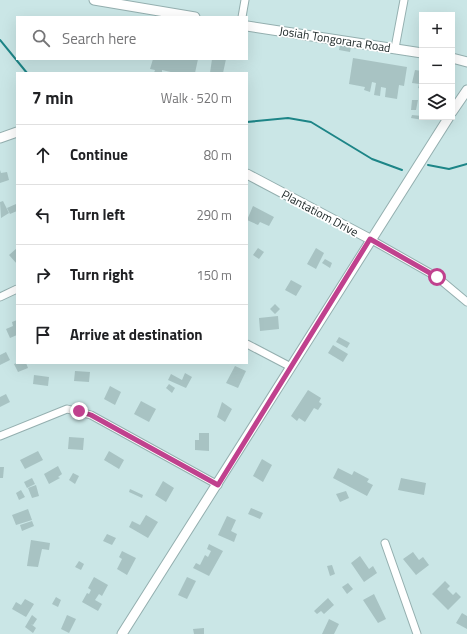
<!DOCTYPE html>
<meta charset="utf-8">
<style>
body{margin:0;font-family:"Titillium Web",sans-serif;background:#f2f2f2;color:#202124}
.controls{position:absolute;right:12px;top:12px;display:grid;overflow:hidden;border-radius:0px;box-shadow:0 4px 16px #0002}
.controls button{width:36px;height:36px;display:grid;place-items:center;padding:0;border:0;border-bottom:1px solid #e0e0e0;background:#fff;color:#202124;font:20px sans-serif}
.stop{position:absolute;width:12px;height:12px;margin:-9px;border:3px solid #c0418e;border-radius:50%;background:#fff}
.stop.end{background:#c0418e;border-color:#fff;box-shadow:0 1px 4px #0008}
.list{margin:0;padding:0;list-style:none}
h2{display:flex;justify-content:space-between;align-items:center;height:52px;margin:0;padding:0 16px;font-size:17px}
h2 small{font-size:13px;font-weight:400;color:#757577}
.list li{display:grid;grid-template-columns:26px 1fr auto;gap:12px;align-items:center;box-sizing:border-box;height:60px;padding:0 16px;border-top:1px solid #e0e0e0}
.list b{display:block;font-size:15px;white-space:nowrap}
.list em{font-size:13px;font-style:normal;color:#757577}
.icon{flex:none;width:22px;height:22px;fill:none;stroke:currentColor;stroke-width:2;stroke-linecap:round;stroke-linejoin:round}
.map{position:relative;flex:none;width:467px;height:634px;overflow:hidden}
.search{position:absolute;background:#fff;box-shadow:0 4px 16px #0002;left:16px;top:16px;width:232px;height:44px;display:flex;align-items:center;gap:10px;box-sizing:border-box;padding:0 14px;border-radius:0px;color:#757577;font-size:15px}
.panel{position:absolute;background:#fff;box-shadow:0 4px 16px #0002;left:16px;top:72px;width:232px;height:292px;border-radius:0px}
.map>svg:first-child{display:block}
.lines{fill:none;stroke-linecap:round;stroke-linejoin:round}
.stream{stroke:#1d8587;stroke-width:2}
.building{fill:#a8c3c3}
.minor-casing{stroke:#94afaf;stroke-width:9}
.tertiary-casing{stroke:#94afaf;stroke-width:11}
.minor{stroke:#fff;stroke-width:7}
.tertiary{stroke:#fff;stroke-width:9}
.route{stroke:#c0418e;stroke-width:5}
.labels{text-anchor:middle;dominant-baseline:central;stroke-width:3.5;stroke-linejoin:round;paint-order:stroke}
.street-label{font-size:12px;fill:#212b2b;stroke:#fff}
</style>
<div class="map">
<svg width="467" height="634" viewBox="0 0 467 634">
<rect width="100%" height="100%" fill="#cae6e6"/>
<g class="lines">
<path class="stream" d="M0,40L27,73
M247,122L288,118L311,122L372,159L402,170
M428,165L449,169L467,164"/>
</g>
<path class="building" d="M340,45L351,47L350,52L339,50Z
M353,58L407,67L404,86L399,85L397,99L385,97L386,88L381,87L380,96L374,95L376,83L372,82L370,92L364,90L365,87L349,84Z
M153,59H198L195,73H175L162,70V73H154L155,70L150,69Z
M212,59H226L223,73H210Z
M415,70L422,71V89L418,88L419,84L412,83Z
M412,100H418L416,110H411Z
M412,115L422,116L423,120L411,118Z
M0,170L1,173L7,172L9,180L0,183Z
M3,201L9,213L1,218L0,202Z
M16,204L17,211L10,214L7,208Z
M253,206L274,217L269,226L260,222L258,225L247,220Z
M17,248V264L9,255Z
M258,248L264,252L259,259L253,255Z
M316,248L324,253L316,269L307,264Z
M325,259L332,263L330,268L322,263Z
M291,280L302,286L296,296L285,290Z
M275,304L280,309L275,314L270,309Z
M278,316L279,329L260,331L259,318Z
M17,320V335L10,338L6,329L13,326L12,322Z
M339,337L350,343L347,348L336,342Z
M333,345L348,354L343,362L328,353Z
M6,352L10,360L0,365V355Z
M17,363H26L28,368L18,372L14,364Z
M235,366L246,371L238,388L226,383Z
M75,371L90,372L89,382L74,381Z
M185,373L192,377L186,388L168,380L171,374L182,380Z
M34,375L49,377L48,386L33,384Z
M169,384L175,388L172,393L166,388Z
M110,386L121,392L115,405L104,399Z
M308,390L321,398L319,402L322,404L318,410L314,408L305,422L299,418L297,421L291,416Z
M6,394L10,402L0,407V397Z
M141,401L156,409L149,422L134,414Z
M222,402L232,409L225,422L217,417Z
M199,433H209V451L195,450V440H199Z
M69,437L84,438L83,450L68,449Z
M38,451L43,460L25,469L20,460Z
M109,451L124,460L119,469L104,460Z
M262,459L272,465L263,482L253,476Z
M58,466L62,474L58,477L60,478L49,484L44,474Z
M0,467H4L3,478H0Z
M338,468L352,475L354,471L369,479L367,482L373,485L367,496L333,478Z
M73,473L79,476L75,484L69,480Z
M32,478L35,484L27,488L24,482Z
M401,478L426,483L424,495L398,490Z
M163,481L174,488L166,502L155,495Z
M36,485L39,496L32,498L28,488Z
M130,489L143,495L142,498L129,492Z
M21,490L25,497L19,500L16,493Z
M346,491L349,498L340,502L336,494Z
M251,508L263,513L260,519L248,514Z
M28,509L32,520L16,525L12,515Z
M146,515L158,522L148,538L129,527L132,521L140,525Z
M227,516L236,520L231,531L237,534L234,542L218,535Z
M32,521L34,526L22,531L20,525Z
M107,534L116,538L112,545L103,541Z
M31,540L50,543L49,550L42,549L38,567L27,566Z
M209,544L223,551L209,576L193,568L196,563L200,565L205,555L208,557L211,551L207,549Z
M122,551L136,558L127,575L117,569L122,559L119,557Z
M413,552L419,560L423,557L429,565L416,575L403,559Z
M360,556L369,569L373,566L377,573L364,582L351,563Z
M79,561L84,564L81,570L75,567Z
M332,565L335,574L330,576L327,566Z
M94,577L108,585L102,596L99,594L95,600L102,604L98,611L82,602L87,593L89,594L91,590L88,588Z
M187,577L196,581L187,599L178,595Z
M445,581L450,586L447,589L453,595L456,592L461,597L448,610L432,594Z
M348,583L353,589L347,594L342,587Z
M374,594L386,619L378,623L363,600Z
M56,597L61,600L58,607L52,604Z
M328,598L334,605L324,614L321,611L317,614L314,611Z
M25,599L34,604L26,617L12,609L16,602L21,605Z
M462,613L467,616V629L456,623Z
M32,615L37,619L33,625L31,624L36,628L33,633L25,627Z
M67,615L76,619L69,633L61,629Z
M329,619L339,624L334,634H322Z
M204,628V634H194L193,629Z"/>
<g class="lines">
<g class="minor-casing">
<path id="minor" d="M242,17L245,0
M395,48L404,0
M370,239L437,277L467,302
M0,297L17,289
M247,344L291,367
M0,436L67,409L91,415L218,485
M385,543L417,634"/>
</g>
<g class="tertiary-casing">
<path id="tertiary" d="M94,0L195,17
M247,26L422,53
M452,58L467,62
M452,112L467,90
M0,138L17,132
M247,174L370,239
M122,634L449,117"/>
</g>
<use href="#minor" class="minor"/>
<use href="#tertiary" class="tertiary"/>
</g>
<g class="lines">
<path class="route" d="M79,411L91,415L218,485L370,239L437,277"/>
</g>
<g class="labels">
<g class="street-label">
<text transform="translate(335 39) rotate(9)">Josiah Tongorara Road</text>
<text transform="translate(320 213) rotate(28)">Plantatiom Drive</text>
</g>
</g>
</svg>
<div class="controls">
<button>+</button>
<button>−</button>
<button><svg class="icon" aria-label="layers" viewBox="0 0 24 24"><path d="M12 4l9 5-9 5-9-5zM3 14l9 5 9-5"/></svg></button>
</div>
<div class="stop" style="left:437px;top:277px"></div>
<div class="stop end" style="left:79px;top:411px"></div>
<div class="search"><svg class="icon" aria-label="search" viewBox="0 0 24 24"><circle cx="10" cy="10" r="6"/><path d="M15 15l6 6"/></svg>Search here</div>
<section class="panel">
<h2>7 min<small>Walk · 520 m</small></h2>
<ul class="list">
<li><svg class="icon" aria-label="ahead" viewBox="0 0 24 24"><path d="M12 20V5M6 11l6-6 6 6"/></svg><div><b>Continue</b></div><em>80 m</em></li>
<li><svg class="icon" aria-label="left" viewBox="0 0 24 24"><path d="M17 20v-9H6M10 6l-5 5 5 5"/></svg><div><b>Turn left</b></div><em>290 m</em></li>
<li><svg class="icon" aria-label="right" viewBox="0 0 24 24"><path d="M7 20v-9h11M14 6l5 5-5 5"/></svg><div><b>Turn right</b></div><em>150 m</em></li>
<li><svg class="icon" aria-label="arrive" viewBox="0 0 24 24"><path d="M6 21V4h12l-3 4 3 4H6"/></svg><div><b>Arrive at destination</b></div></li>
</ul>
</section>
</div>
